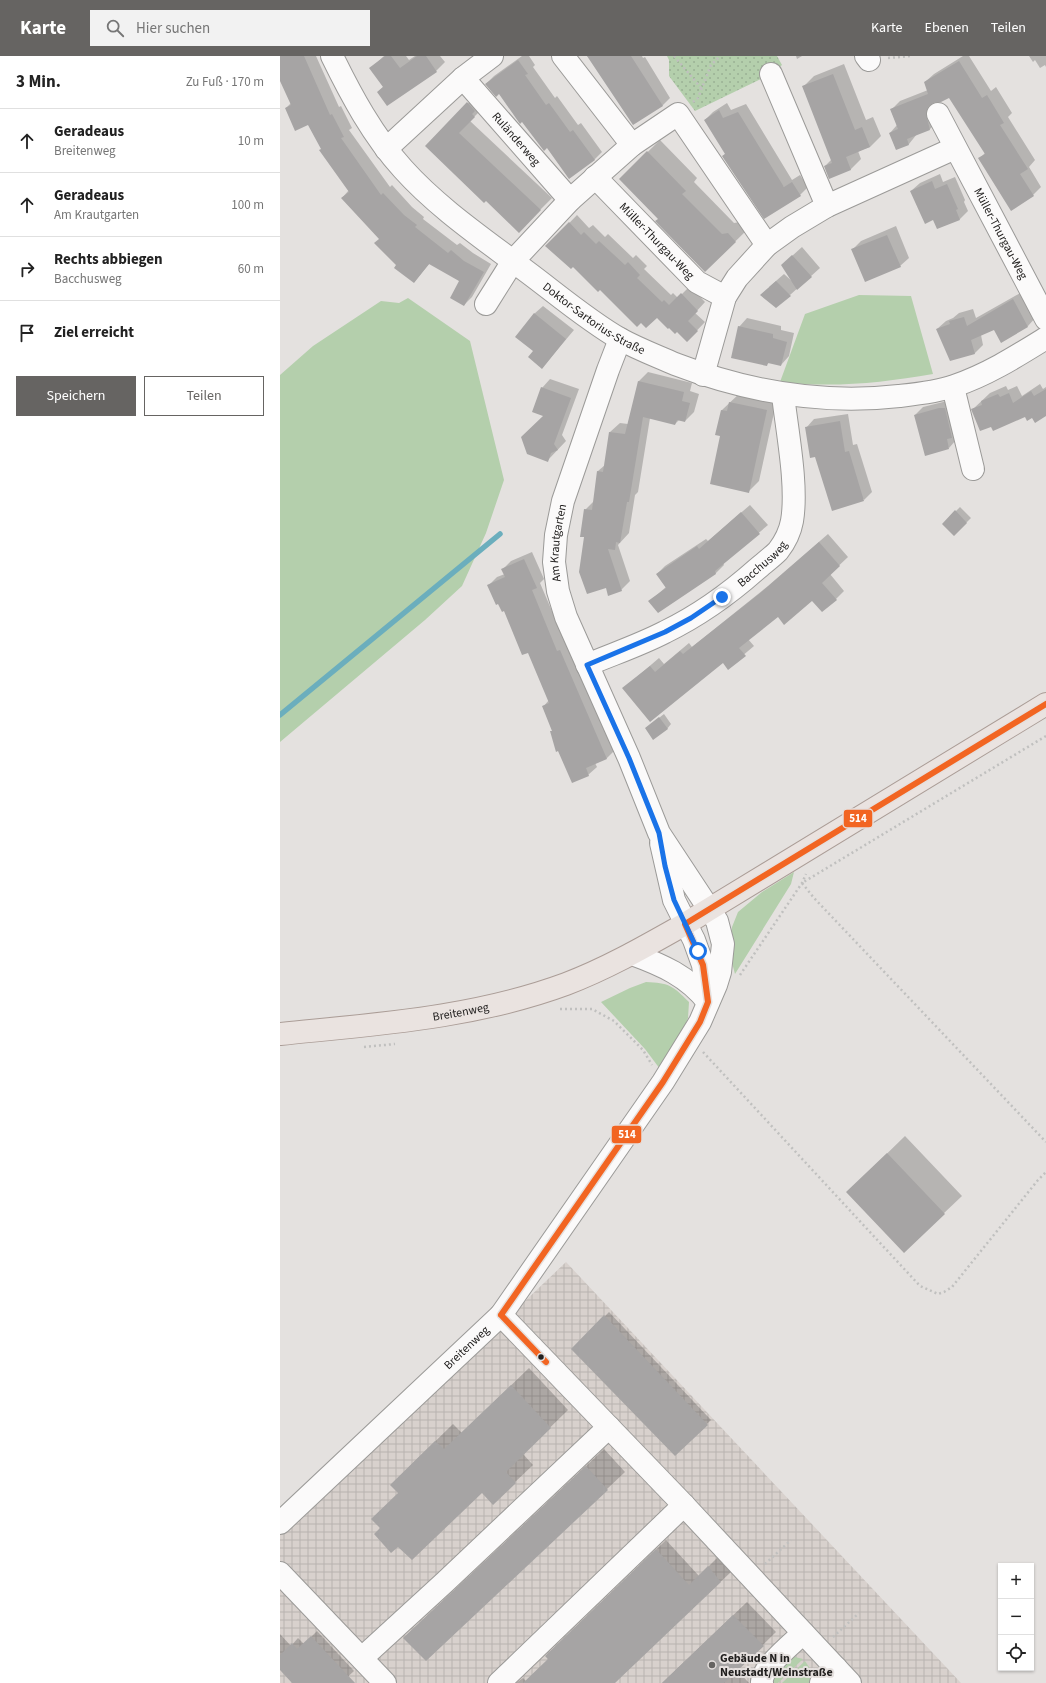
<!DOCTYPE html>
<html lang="de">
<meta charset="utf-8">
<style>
body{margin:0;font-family:"Source Sans 3",sans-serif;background:#f2f2f2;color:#222}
.controls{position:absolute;right:12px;bottom:12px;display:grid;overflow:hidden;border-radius:0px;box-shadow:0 1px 3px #0004}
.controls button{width:36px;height:36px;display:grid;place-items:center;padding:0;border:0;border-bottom:1px solid #e0e0e0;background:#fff;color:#222;font:20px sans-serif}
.stop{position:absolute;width:12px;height:12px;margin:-9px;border:3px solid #1a73e8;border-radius:50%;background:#fff}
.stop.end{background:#1a73e8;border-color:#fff;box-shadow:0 1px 4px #0008}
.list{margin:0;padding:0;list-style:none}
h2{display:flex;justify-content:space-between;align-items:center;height:52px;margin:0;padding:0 16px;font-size:17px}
h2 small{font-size:13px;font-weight:400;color:#767676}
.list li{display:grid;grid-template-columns:26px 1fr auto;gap:12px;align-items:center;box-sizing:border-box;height:64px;padding:0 16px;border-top:1px solid #e0e0e0}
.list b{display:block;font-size:15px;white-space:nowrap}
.list p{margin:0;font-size:13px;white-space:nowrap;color:#767676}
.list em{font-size:13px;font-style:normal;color:#767676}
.actions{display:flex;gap:8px;padding:12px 16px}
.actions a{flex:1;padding:9px 0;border:1px solid #666462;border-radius:0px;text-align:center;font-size:14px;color:#666462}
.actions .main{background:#666462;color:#fff}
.icon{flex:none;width:22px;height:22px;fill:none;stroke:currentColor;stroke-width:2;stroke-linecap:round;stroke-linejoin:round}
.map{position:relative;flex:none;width:766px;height:1627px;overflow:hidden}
header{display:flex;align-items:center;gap:24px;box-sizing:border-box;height:56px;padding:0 20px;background:#666462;color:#fff}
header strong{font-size:19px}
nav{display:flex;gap:22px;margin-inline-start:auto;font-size:14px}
.search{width:280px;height:36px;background:#f2f2f2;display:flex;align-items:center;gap:10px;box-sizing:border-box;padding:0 14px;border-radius:0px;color:#767676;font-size:15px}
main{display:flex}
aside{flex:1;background:#fff}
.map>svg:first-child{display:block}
.industrial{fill:url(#industrial-grid)}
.green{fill:#b4cfac}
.park{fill:url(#park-dots)}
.shadow{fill:#0003}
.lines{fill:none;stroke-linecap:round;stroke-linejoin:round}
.stream{stroke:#6baebd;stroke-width:5.5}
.building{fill:#a6a4a4}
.minor-casing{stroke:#9b9a98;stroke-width:24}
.major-casing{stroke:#ab9d97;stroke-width:24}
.path{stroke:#c0c0bf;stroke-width:2.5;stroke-dasharray:2 3;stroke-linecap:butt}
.minor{stroke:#fbfafa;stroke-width:22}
.major{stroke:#eae3e0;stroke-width:22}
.bus-1-casing{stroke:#e5e0de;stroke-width:9}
.bus-1{stroke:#f26522;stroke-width:6}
.route{stroke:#1a73e8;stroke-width:5}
.bus-dot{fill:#22201f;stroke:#e5e0de;stroke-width:1.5}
.poi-dot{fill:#666462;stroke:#e5e0de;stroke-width:1.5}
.labels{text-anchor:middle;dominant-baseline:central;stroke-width:4;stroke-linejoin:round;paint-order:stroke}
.street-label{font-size:12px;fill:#22201f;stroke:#e5e0de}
.poi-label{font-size:12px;font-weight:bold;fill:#22201f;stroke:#e5e0de;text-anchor:start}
.line-badge{stroke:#e5e0de;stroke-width:1.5}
.badge-label{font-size:11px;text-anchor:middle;font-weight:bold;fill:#fff}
</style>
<header>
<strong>Karte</strong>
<div class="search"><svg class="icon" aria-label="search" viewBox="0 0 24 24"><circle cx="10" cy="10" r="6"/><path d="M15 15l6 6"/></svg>Hier suchen</div>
<nav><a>Karte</a><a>Ebenen</a><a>Teilen</a></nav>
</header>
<main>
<aside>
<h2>3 Min.<small>Zu Fuß · 170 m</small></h2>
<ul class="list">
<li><svg class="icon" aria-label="ahead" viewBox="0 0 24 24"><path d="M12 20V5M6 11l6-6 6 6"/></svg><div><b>Geradeaus</b><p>Breitenweg</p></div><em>10 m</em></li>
<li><svg class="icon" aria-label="ahead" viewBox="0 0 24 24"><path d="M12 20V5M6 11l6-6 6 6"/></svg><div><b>Geradeaus</b><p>Am Krautgarten</p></div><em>100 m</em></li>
<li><svg class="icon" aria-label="right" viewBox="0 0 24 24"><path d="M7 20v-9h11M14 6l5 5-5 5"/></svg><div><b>Rechts abbiegen</b><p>Bacchusweg</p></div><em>60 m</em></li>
<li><svg class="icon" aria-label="arrive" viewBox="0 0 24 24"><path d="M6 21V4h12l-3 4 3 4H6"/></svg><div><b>Ziel erreicht</b></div></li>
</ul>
<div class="actions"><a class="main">Speichern</a><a>Teilen</a></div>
</aside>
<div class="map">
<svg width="766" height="1627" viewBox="0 0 766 1627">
<defs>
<pattern id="industrial-grid" width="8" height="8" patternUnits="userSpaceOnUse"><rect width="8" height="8" fill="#d8d1cd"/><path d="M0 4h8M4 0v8" fill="none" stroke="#b9b3b0"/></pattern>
<pattern id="park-dots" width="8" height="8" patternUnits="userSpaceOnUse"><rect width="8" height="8" fill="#b4cfac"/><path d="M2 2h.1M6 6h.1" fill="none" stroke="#9ab194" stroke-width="1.8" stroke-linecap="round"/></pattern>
</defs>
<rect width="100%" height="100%" fill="#e4e1df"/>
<path class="industrial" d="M286,1206L681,1627H0V1478Z"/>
<path class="green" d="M579,239L631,240L653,318C601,327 553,332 500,326L525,258Z
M128,242L190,285L224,424L206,477L182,530L145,564L0,686V319L33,290L101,245L119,247Z
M514,816L511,828L455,918L449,896L452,871L458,856L482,836Z
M366,926C389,927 392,929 409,946L408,962L401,979L380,1013L365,993L321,946L350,932Z
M509,1601H515L523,1603L498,1627H494L493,1625Z
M525,1605L533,1617L532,1627H502Z"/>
<path class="park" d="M387,0H497L502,9L491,18L415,55L389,20V4Z"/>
<path class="shadow" d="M0,0H36L59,51L61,50L72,72L69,74L110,131L112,129L132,151L144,161L143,163L177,189L180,187L193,197L211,208L192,241L184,249L180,225L150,207L134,226L117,209L100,183L62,142L69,134L42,93L28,68L6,52L11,47L0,23Z
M104,0H126L129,4L135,0H160L165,6L156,15L98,36L104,30L91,12Z
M242,0H249L255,9L253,11L275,42L277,40L298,69L301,67L322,96L314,104L243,65L219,37L206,28L214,20Z
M307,0H362L363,2L365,1L390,42L382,50Z
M516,0H522L517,3Z
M683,0H689L711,35L716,31L732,57L728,61L755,104L749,111L761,131L753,139L699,103L705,97L670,40L654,46V49L658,65L650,73L637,78L629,88L616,93L610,77L617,69L611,54L620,45L648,34L645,26L654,18Z
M749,0H766V11L765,9L760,12L755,4L753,6Z
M564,8L586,64L593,61L601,80L590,91L578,95L581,103L570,114L545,110L552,103L523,31L534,20Z
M200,35L206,49L190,65L272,142L250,164L147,90Z
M447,47L451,54L466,48L512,124L520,119L528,131L520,139L443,100L446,97L425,64L433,56Z
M380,84L417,122L414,126L454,167L460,166L468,173L425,215L379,163L340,123Z
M660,118L663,126L675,121L685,144L684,146L688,155L680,163L658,172L654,163L631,135L640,127Z
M297,159L309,172L313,169L325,181L328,178L353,202L356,199L367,210L364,213L391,239L393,237L398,242L410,230L425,246L415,257L425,266L407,285L397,275L377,260L320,232L267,190Z
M616,170L629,202L620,210L572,194L581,185Z
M522,191L540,212L510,239L489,231L504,218L513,226L512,200Z
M742,236L756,261L748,270L721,285L714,273L701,279L703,289L695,297L671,304L657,273L666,265L673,262L679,257L693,253L696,262Z
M263,250L294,274L262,312L255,294L254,258Z
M467,262L501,270V274L514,277L509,300L501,309L490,306L486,309L459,271Z
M368,316L412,327L410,335L419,338L414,356L405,365L399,364L395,368L370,362L358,436L355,439L349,477L338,489L350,525L341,534L305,480V454L314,445L318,415L325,409L330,376L340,367L348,368L359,325Z
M270,323L299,333L282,379L286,385L268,404L262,332Z
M760,328L763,333L766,331V359L753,361L692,354L710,337L726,330L728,334L737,330L742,340Z
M461,336L497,343L479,425L468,436L442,380V354Z
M667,345L676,384L669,392L635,359L643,351Z
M568,358L573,389L577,388L592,436L584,444L526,372L534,363Z
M470,449L488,469L443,507L444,509L436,517L378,556L370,545L386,531L377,518L385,510L426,483L428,485Z
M680,451L691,462L674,479L663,468Z
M548,478L568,501L550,518L564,535L556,543H532L498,559L468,583L474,590L448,612L443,606L344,632L379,602L384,608L409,587L412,591L488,530Z
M252,496L264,523L260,527L286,588L288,587L335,694L327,702L315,707L317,711L308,719L271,676L273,674L263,651L269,644L249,596L209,529L217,521L225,518L223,513L231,505Z
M384,658L391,668L387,673L366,672Z
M625,1080L682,1140L624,1195L585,1119Z
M329,1256L431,1364L395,1399L293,1293Z
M249,1312L288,1354L243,1398L253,1409L213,1447L202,1436L101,1472L119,1437L129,1411L173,1368L182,1377Z
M324,1393L345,1416L146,1604L124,1582Z
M386,1484L419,1520L438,1501L451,1516L333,1627H236L243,1622L246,1625L269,1603L277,1590Z
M467,1546L496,1576L457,1614L469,1627H382Z
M37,1575L74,1615L61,1627H14L0,1613V1578L11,1590L18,1582L24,1588Z"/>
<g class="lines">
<path class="stream" d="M0,659L220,478"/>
</g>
<path class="building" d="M0,0H24L50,59L52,58L64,81L61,82L101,139L103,137L124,159L137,169L135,171L168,197L171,194L184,205L204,216L184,250L170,242L179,225L149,208L134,227L114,212L116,209L94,187L99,183L61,142L69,136L39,94L41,93L28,69L15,75L5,52L11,49L0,25Z
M105,0H111L120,12L137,0H146L157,16L107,50L97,36L103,31L89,12Z
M307,0H351L383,50L353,69Z
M238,4L248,18L245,19L266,49L269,47L290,76L293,74L315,104L289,123L267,92L264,95L242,66L240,68L219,38L216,41L205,28Z
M679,5L702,42L707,39L724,67L720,69L748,113L740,118L754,140L731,155L698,102L705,98L669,42L661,46L653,47L648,51L646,58L650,74L627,83L629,89L616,94L609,77L618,73L610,53L648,38L644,26Z
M553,18L575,74L582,71L590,91L566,101L571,114L549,123L544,110L552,107L522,30Z
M187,46L195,55L192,58L195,61L179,77L261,154L239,177L206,145L204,147L145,90Z
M439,54L443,62L458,56L504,131L512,126L521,140L484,163L442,100L445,98L424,64Z
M367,95L406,135L402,138L442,178L448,177L456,186L425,216L375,165L378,163L339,123Z
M652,125L655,133L667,128L678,153L676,154L680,164L657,173L653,164L645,168L630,135Z
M289,166L301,179L304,176L316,188L319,185L345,209L348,206L360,219L357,222L382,246L384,244L389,249L401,237L418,255L408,265L418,275L407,286L397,276L395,278L389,272L388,273L377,262L366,272L361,267L357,271L320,234L318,236L293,211L291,213L265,190Z
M607,179L621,211L585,226L571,193Z
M512,199L532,221L517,234L501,209Z
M496,225L511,240L496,252L480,239Z
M733,243L748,271L721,287L714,274L691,284L695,298L670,305L656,273L670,268L669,265L684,261L687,270Z
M254,257L286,283L262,313L248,301L253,295L235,281Z
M458,270L493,278V282L507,286L501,310L488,307L487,310L451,302Z
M358,325L404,336L402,345L410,347L405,366L397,364L395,369L363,361L349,446H347L340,487L336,486L335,494L328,493L342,535L328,540L326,532L307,538L299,516L304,481H300L304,453L312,454L317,415L323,416L329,376L345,378Z
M261,331L291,342L274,388L278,394L271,397L268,406L247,398L241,381L263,360L252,356Z
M766,333V360L755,367L752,362L747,365L745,361L713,375L711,371L700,375L691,353L702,349L701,345L718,338L720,341L729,337L733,347L751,335L754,340Z
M449,346L487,354L469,437L430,428L440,380L435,379L441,354L447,355Z
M659,352H665L672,382L667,383L669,393L645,400L634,359Z
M560,365L565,396L569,395L584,445L552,455L535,401L530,402L525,371Z
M675,454L687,467L674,480L662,468Z
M461,456L480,478L435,515L436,518L378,557L368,545L386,532L376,518L417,490L419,493Z
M539,486L560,510L542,527L557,544L542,556L532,545L504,569L498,561L459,592L466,600L448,614L443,607L370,666L342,632L370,610L375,616L400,595L403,598L479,538Z
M244,503L257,532L252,534L277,595L280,594L327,703L306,712L309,720L292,727L278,695L276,696L270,675H272L262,650L269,647L248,597L242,599L224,555L222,556L218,548L216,549L207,529L225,521L221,513Z
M379,661L388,673L373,684L365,672Z
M607,1097L665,1158L624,1197L566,1136Z
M324,1259L428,1369L395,1400L291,1293Z
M231,1329L271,1372L226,1416L236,1427L213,1449L202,1437L132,1504L118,1491L111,1497L94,1478L100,1472L91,1463L118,1437L110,1429L155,1385L164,1393Z
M306,1410L328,1434L146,1605L123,1582Z
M376,1493L409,1529L428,1510L441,1526L335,1627H243L268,1603L265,1600Z
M453,1559L484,1590L444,1627H382Z
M31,1580L75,1627H12L0,1614V1599L12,1587L17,1593Z"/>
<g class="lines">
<g class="minor-casing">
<g id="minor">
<path id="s1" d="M52,0C71,39 93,80 123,113C158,152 204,183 246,215C277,238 307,264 340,283C358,293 377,300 395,308C468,336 541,349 619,340C637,338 657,336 674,330C707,319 737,300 766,282"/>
<path d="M283,0L352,89"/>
<path d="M586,0L589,4"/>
<path d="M491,18L547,150"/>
<path id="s2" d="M183,22L290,144"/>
<path id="s3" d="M658,58L766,263"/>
<path d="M106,93L183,22L212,0"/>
<path id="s4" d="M315,121L417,226L445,241"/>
<path d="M206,248L233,205L290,144L352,89L398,58L487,189"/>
<path d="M423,319L445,241L457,222L487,189L512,171L547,150L675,92"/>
<path d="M673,331L693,413"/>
<path id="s5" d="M307,609C333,598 360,589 385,576C418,560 450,537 477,513C484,507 492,501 498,495C505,486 510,476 512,465C518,430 507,375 503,339"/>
<path d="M381,787L394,844L414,884L423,909L428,946"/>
<path d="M352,898C382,909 408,920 428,946"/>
<path d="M221,1259L401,1446L570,1627"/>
<path id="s6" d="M0,1467L221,1259L383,1026L420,966L436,929L440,916L443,888L437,865L379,777L349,702L286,561L278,535L274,506L276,479L283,445L328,314L340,283"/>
<path d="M0,1517L105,1627"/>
<path d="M82,1602L165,1526L329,1371"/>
<path d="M219,1627L404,1449"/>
<path d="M482,1627C480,1613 513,1587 523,1577"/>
<path d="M541,1627L556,1612"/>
</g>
</g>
<g class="major-casing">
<g id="major">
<path id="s7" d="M0,978C97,968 194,962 286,928C328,912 366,890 405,868L766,648"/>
</g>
</g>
<path class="path" d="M394,0L422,33
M608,2L631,0
M413,46L418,42L431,9L440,0
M766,680L522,827L534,842L766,1086
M460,919L522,827L526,818
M280,953H312L334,965L363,994L372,1009
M84,991L115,988
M423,996L640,1230L658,1238L664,1236L672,1231L758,1124L766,1116
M485,1508L511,1484
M553,1581L579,1557"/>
<use href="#minor" class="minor"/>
<use href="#major" class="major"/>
<g class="bus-1-casing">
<path id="bus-1" d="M221,1259L383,1026L420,966L428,946L423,909L405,868L766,648
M221,1259L266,1306"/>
</g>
<use href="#bus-1" class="bus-1"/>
</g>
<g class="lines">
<path class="route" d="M418,895L394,844L385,810L379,777L349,702L307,609L385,576L411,562L442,541"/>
</g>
<circle class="bus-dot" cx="261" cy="1301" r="3.5"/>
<circle class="poi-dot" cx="432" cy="1609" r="4"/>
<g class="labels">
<g class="street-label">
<text stroke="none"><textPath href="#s2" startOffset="81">Ruländerweg</textPath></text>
<text stroke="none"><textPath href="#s3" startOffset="135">Müller-Thurgau-Weg</textPath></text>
<text stroke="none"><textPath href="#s4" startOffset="89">Müller-Thurgau-Weg</textPath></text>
<text stroke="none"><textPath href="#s1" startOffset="377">Doktor-Sartorius-Straße</textPath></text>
<text stroke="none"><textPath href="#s6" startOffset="1180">Am Krautgarten</textPath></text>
<text stroke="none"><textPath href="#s5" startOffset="204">Bacchusweg</textPath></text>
<text stroke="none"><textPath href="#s7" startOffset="182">Breitenweg</textPath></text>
<text stroke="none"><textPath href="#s6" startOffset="256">Breitenweg</textPath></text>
</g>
<g class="poi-label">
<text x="440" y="1602">Gebäude N in<tspan x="440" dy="14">Neustadt/Weinstraße</tspan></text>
</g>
</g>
<g class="line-badge">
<rect x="563" y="753" width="30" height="19" rx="4" fill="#f26522"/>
<rect x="331" y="1069" width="31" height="19" rx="4" fill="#f26522"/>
</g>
<g class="badge-label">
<text x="578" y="766">514</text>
<text x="347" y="1082">514</text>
</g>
</svg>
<div class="controls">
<button>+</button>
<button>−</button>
<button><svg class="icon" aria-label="locate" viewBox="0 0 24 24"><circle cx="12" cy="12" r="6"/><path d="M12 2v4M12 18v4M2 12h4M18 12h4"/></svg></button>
</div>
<div class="stop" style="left:418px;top:895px"></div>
<div class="stop end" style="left:442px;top:541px"></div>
</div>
</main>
